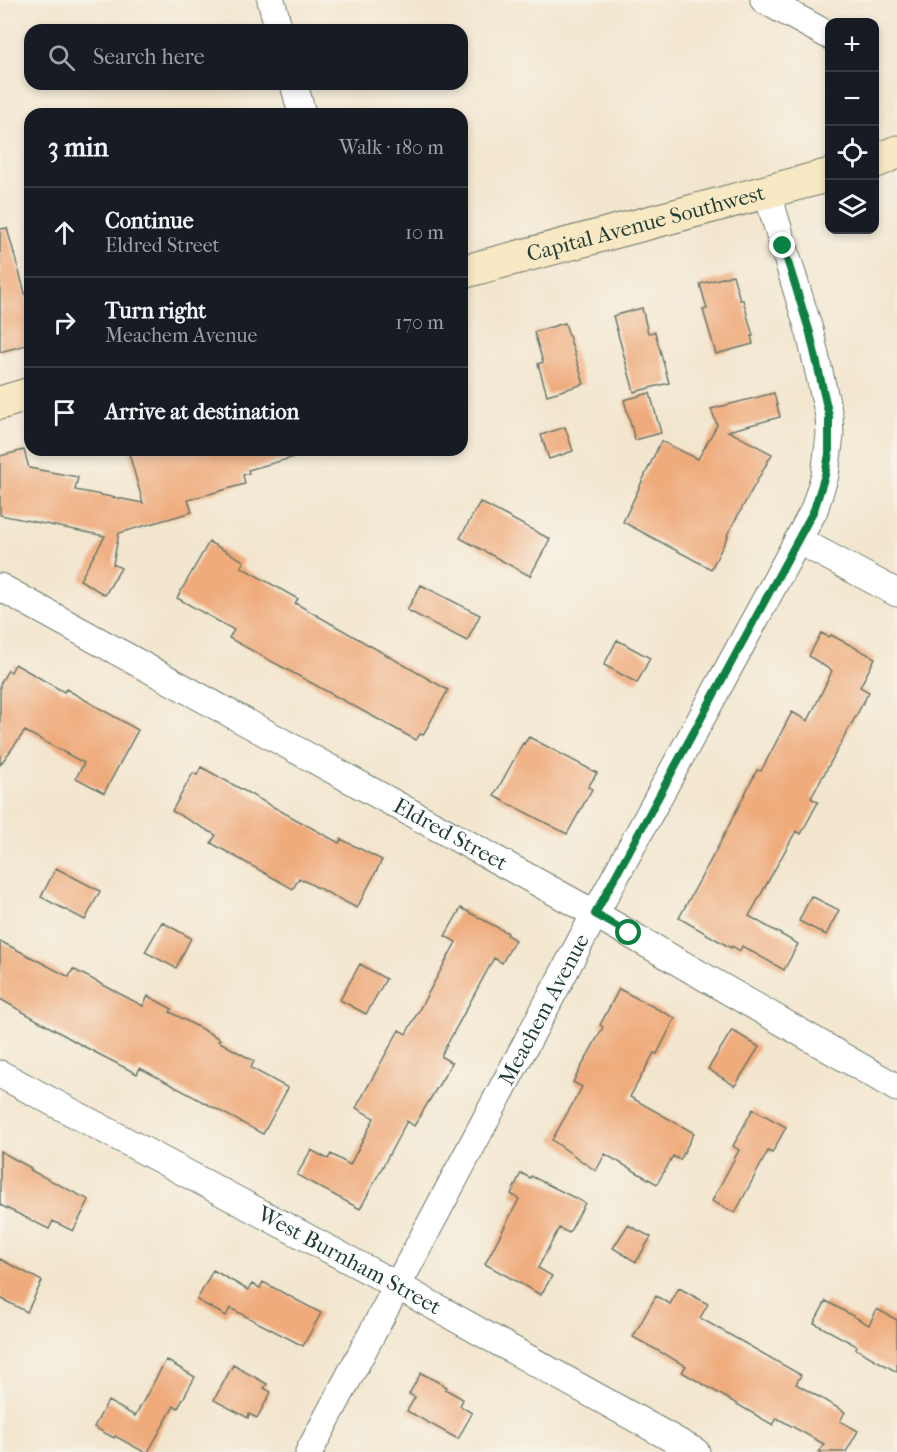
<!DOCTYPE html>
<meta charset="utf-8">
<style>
body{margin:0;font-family:"IM FELL French Canon",serif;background:#20242c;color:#f1f3f6}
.controls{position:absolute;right:18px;top:18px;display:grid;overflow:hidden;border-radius:12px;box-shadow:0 3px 9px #0003}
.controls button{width:54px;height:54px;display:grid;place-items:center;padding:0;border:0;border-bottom:2px solid #363941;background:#171b24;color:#f1f3f6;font:30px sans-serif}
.stop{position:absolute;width:18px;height:18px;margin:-14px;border:4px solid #0b8043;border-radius:50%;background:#fff}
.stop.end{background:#0b8043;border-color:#fff;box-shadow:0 2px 6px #0008}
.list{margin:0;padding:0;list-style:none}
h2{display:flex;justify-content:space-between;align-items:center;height:78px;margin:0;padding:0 24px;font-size:26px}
h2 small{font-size:20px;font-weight:400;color:#9ea1a6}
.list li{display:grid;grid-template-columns:39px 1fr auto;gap:18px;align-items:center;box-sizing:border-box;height:90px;padding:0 24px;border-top:2px solid #363941}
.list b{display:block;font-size:22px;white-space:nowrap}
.list p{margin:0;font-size:20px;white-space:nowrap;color:#9ea1a6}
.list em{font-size:20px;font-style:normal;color:#9ea1a6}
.icon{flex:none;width:33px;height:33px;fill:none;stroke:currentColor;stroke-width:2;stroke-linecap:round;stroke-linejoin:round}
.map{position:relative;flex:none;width:897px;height:1452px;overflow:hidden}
.search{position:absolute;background:#171b24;box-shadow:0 3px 9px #0003;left:24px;top:24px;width:444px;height:66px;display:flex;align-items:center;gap:15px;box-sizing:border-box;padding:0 21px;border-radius:18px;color:#9ea1a6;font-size:22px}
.panel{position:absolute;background:#171b24;box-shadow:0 3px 9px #0003;left:24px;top:108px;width:444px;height:348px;border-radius:18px}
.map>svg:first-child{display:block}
.building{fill:#efab7b}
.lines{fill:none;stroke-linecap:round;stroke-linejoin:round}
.street-casing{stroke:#69786a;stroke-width:29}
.secondary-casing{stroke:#69786a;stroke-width:35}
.street{stroke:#fff;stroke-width:27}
.secondary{stroke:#f8e8c3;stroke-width:33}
.route{stroke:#0b8043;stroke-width:8}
.labels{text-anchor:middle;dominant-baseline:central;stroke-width:4.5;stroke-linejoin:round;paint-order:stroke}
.street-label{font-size:22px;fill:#1f3d34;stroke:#f7f3e8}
</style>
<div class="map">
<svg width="897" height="1452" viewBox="0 0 897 1452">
<rect width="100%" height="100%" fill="#f7f3e8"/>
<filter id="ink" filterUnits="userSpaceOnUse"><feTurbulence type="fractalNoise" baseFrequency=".0167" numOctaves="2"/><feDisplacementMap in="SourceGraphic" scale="12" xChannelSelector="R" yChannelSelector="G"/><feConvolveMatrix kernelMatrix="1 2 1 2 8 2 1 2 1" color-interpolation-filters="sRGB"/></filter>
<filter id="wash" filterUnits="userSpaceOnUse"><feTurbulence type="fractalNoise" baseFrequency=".008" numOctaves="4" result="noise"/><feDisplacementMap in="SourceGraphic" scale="24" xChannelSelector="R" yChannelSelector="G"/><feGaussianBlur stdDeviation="1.35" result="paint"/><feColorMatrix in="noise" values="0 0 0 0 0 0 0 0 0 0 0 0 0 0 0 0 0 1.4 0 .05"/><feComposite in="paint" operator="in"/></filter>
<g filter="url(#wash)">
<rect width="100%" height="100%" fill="#f3e6cf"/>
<g id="blocks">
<path class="building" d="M7,228L30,311V344L0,352V229Z
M733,275L740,300H743L753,336H751L753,344L716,354L703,310L707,309L700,284Z
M642,308L648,333L655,332L669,383L634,392L613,316Z
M565,323L584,384L547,395L538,364L543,362L534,332Z
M650,393L661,433L635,440L624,400Z
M774,393L780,417L728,431L772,454L727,535L728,536L711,569L623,522L661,441L698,459L717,425L711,409Z
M565,427L573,451L549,459L541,435Z
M24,450L29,468L78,477L75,490L143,503L128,450H294L295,457L248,470L249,473L243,475L245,484L188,500L192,512L119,533L113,564L121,568L105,595L80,580L105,536L0,515V456Z
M480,502L550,539L530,576L460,538Z
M209,542L244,561L241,567L298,599L295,603L448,690L423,735L420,734L416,740L229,638L234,630L177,598Z
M421,585L480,615L467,641L407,610Z
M821,633L829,637L831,635L875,658L860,687L869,692L811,798L818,802L801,834L796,831L749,916L798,944L784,970L742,946L740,951L732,946L731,948L679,918L720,843L757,770L761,771L792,712L808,721L832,671L809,656Z
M617,640L650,658L637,683L604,665Z
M15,664L64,692L66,689L138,730L104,793L76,778L84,763L25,731L0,765V684L8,670L11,672Z
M529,737L597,773L588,787L592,789L567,834L494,796L523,743L524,744Z
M201,767L339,843L341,839L382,860L357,908L299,878L293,889L211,843L216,835L172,811L193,773L197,775Z
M56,868L100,891L85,920L41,897Z
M811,896L839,910L826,935L799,921Z
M461,908L508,933L507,935L515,940L502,963L494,958L442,1054V1057L452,1063L414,1126L407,1121L360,1209L297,1175L311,1150L328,1159L331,1154L350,1165L374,1118L356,1108L399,1030L406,1034L456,942L445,936Z
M162,922L191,938L176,968L145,952Z
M0,941L69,977L73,969L143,1006L148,996L172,1009L170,1012L220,1039L218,1041L254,1061L251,1068L288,1088L263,1134L140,1068L137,1074L85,1047L0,999Z
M360,964L386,979L366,1014L340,1000Z
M619,989L675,1018L657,1054L654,1053L630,1097L694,1133L680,1160L673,1156L657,1184L605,1154L596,1171L552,1140L582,1087L573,1082L603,1027L600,1025Z
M732,1030L759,1047L735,1086L708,1069Z
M753,1109L786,1127L772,1153L768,1151L735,1213L712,1201L739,1150L733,1146Z
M0,1151L31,1168L30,1170L89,1200L73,1231L53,1221L49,1229L0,1205Z
M521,1173L530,1178L531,1176L585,1203L569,1233L559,1228L538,1268L552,1276L541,1295L485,1264L519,1199L511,1194Z
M628,1225L651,1237L636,1262L613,1248Z
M0,1259L42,1281L27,1312L0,1298Z
M213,1270L248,1290L252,1284L260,1288L263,1282L321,1313L303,1346L230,1308L226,1316L197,1300Z
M679,1288L708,1304L700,1318L801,1375L796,1384L845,1412L840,1421L858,1431L846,1452H819L824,1444L777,1418L773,1425L682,1372L686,1366L633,1337L656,1296L670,1304Z
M826,1301L869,1325L877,1309L897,1320V1372L856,1349L857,1346L814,1323Z
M166,1360L195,1377L178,1408L174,1406L148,1452H144L115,1436L114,1438L94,1427L108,1401L135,1416Z
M233,1365L267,1384L264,1388L271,1392L257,1418L249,1414L248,1418L214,1400Z
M421,1373L447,1387L445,1389L463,1399L460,1406L472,1413L458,1439L407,1411L415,1397L409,1394Z"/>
</g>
</g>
<g filter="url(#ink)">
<use href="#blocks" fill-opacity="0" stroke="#69786a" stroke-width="1.5"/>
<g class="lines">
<g class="street-casing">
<g id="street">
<path d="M271,0L279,30"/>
<path d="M764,0L830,36"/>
<path d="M294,84L302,114"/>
<path d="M798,540L897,593"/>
<path id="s1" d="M0,587L595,914L897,1088"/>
<path id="s2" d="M0,1074L396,1285L696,1452"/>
<path id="s3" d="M309,1452L595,914L798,540L814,510L825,475L830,435L829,416L810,333L767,192"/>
</g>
</g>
<g class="secondary-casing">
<g id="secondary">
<path d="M874,162L897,152"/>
<path id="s4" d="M462,272L830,175"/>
<path d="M0,403L30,394"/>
</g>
</g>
<use href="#street" class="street"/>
<use href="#secondary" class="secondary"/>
</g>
</g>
<g class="lines" filter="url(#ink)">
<path class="route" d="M629,933L595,914L814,510L825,475L829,454V416L810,333L783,246"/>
</g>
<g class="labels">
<g class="street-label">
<text stroke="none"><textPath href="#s4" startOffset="190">Capital Avenue Southwest</textPath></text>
<text stroke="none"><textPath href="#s1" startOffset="514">Eldred Street</textPath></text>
<text stroke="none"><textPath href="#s3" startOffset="501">Meachem Avenue</textPath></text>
<text stroke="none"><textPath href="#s2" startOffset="396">West Burnham Street</textPath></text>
</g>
</g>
</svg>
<div class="controls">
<button>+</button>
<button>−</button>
<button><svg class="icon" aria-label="locate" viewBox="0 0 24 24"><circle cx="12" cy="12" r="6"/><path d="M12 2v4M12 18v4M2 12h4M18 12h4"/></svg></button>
<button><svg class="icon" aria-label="layers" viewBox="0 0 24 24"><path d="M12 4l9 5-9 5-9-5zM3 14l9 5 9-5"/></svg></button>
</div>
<div class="stop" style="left:629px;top:933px"></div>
<div class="stop end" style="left:783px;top:246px"></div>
<div class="search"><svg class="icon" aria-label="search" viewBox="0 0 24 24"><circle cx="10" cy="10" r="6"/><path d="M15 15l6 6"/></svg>Search here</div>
<section class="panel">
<h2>3 min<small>Walk · 180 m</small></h2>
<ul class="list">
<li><svg class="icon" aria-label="ahead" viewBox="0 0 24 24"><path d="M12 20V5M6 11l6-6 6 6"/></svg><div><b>Continue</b><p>Eldred Street</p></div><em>10 m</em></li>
<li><svg class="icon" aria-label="right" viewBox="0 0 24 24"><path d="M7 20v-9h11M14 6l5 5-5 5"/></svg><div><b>Turn right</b><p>Meachem Avenue</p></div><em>170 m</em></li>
<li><svg class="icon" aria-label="arrive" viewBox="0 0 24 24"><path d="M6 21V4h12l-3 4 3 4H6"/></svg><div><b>Arrive at destination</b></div></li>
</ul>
</section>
</div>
